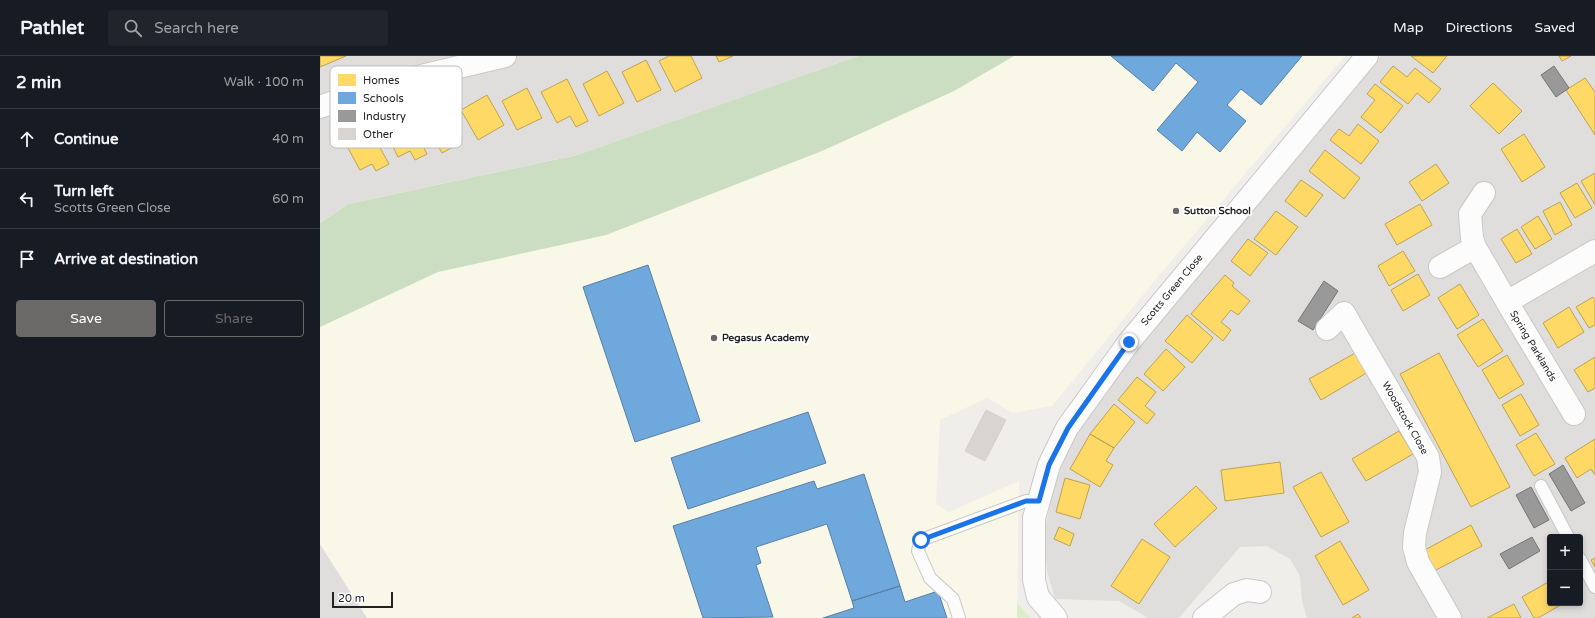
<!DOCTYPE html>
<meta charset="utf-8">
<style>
body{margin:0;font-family:"Varela Round",sans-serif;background:#20242c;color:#f1f3f6}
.controls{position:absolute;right:12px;bottom:12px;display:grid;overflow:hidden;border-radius:4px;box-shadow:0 2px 6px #0003}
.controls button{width:36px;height:36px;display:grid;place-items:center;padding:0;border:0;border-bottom:1px solid #363941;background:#171b24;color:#f1f3f6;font:20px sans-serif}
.scale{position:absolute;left:12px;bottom:10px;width:61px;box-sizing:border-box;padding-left:4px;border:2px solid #222;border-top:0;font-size:11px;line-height:14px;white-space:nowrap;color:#222;-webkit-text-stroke:3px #fff;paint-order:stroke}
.stop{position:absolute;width:12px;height:12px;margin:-9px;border:3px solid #1a73e8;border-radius:50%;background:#fff}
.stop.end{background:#1a73e8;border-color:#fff;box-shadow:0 1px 4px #0008}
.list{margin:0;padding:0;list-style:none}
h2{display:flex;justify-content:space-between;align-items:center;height:52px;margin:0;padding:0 16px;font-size:17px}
h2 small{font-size:13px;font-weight:400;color:#9ea1a6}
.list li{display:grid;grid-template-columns:26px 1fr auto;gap:12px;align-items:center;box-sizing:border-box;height:60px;padding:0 16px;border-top:1px solid #363941}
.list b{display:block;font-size:15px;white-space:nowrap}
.list p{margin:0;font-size:13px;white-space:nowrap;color:#9ea1a6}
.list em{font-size:13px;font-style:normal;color:#9ea1a6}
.actions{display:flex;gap:8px;padding:12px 16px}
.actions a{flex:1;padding:9px 0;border:1px solid #6a6968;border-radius:4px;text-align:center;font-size:14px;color:#6a6968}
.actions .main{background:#6a6968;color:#fff}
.icon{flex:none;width:22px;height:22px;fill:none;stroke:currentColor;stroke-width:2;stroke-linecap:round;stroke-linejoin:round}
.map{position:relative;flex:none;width:1275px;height:562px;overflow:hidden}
header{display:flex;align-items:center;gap:24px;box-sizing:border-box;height:56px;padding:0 20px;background:#171b24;border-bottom:1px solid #363941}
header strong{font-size:19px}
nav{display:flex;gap:22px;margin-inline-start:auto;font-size:14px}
.search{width:280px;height:36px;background:#20242c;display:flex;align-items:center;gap:10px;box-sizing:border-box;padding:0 14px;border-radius:4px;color:#9ea1a6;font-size:15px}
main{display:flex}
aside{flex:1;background:#171b24}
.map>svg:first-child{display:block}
.residential{fill:#dfdedc;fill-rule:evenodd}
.education{fill:#f8f7e8}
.grass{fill:#ddeccb}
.forest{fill:#cbdec1}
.homes{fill:#ffd966;stroke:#bda252}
.schools{fill:#6fa8dc;stroke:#5880a4}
.industry{fill:#999;stroke:#757575}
.building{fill:#d7d4d2;stroke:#d3d0cc}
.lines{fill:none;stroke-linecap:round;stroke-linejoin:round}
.service-casing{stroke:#c9c8c7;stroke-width:14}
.minor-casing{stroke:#c9c8c7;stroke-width:24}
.service{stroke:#fdfcfc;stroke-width:12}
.minor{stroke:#fdfcfc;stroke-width:22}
.route{stroke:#1a73e8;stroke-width:5}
.poi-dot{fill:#6a6968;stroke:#fff;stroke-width:1.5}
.labels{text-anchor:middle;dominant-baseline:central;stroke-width:4;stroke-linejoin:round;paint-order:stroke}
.poi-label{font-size:10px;font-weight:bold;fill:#222;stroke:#fff;text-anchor:start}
.street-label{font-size:10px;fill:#222;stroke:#fff}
.key{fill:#fff;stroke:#bdbdbd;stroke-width:1}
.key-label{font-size:11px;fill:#222}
</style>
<header>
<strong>Pathlet</strong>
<div class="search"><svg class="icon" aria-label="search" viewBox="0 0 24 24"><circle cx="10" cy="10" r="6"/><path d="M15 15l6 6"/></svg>Search here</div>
<nav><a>Map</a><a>Directions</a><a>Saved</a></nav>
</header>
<main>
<aside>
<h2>2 min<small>Walk · 100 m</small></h2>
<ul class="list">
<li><svg class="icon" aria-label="ahead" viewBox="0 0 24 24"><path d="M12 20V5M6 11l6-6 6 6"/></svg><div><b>Continue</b></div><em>40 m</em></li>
<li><svg class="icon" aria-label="left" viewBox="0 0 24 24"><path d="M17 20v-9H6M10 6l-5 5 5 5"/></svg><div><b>Turn left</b><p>Scotts Green Close</p></div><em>60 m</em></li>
<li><svg class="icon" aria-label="arrive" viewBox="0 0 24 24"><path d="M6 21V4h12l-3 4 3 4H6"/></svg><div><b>Arrive at destination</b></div></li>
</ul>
<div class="actions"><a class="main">Save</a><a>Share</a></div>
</aside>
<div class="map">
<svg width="1275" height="562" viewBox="0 0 1275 562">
<rect width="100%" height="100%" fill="#f0eeeb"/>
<path class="residential" d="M0,0H538L257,99L28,148L0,167Z
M1061,0H1275V562H987L982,545L980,520L970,503L947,490L920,491L859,562H828L799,545L735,543L727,515L724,476L735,427L756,374L823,287ZM1230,481H1260V547H1230Z
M0,488L47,562H0Z"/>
<path class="education" d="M538,0H1025L837,222L732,350L693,357L667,342L620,364L616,448L629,456L699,425L697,562H47L0,488V167L28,148L257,99Z"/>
<path class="grass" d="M697,547L711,562H697Z"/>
<path class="forest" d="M538,0H694L634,35L502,95L286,179L118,216L0,271V167L28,148L257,99Z"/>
<path class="homes" d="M0,0H26L0,11Z
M349,0H371L382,22L355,36L339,5Z
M396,0H413L399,6Z
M1091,0H1127L1113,17Z
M1239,0H1251L1242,5Z
M326,4L341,34L317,46L302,16Z
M1073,10L1087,21L1095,12L1121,33L1109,47L1097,37L1088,48L1060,26Z
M287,15L304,47L279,60L263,28Z
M1265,22L1275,36V79L1246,34Z
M247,23L268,65L256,71L250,60L237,67L221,36Z
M1173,27L1202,55L1179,78L1150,50Z
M1055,28L1083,50L1061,77L1041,61L1055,44L1047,38Z
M207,32L222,62L197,74L182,45Z
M167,39L184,69L158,84L141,54Z
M126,49L141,77L131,83L135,90L122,97L103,62Z
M87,59L107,98L95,104L90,95L78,101L63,71Z
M47,68L69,108L56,115L52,108L40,114L22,81Z
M1038,68L1059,85L1041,108L1010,84L1019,73L1029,80Z
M1204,78L1225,111L1202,126L1181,93Z
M1005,94L1040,122L1024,143L989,115Z
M1116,108L1129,127L1102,145L1089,126Z
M1275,117V149L1261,125Z
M981,124L1003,139L986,161L965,145Z
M1257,127L1272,152L1255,162L1240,137Z
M1240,146L1252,169L1235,179L1223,155Z
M1100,148L1112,169L1077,189L1065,168Z
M956,155L978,171L956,199L934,183Z
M1218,160L1232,183L1215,193L1201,171Z
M1197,173L1212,198L1196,207L1181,183Z
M928,183L948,197L930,220L911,205Z
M1083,195L1095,215L1069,230L1058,210Z
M1098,218L1110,239L1083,255L1071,234Z
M905,219L914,227L912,230L930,245L918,259L911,254L901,266L911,274L903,285L871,258Z
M1140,228L1159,259L1137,273L1118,242Z
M1273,241L1275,244V269L1269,272L1256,251Z
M1249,251L1264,276L1238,292L1223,267Z
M867,259L893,282L872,307L845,285Z
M1163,263L1183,295L1158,311L1137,279Z
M846,293L865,311L843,335L824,318Z
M1037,296L1048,316L1001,344L989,323Z
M1119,297L1190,431L1151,451L1080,318Z
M1187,299L1204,328L1179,343L1162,314Z
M1275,301V332L1268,336L1254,314Z
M817,321L836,336L825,350L835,358L827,368L798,344Z
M1201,338L1219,369L1200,380L1182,349Z
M794,348L815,366L794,392L770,378Z
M1079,375L1093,398L1046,425L1032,403Z
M1216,377L1235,408L1214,420L1196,389Z
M770,378L794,392L786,405L793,409L780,431L750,413Z
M1275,383V419L1271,413L1257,422L1245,402Z
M960,406L964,437L905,445L901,414Z
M1001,416L1029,466L1001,481L973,431Z
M745,422L770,429L760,463L736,456Z
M876,430L897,452L855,491L834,468Z
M1151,469L1162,490L1114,515L1103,495Z
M739,471L754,478L750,490L734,483Z
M822,483L850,501L819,548L791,530Z
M1020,485L1049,534L1023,549L995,500Z
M1275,502V511L1271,504Z
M1230,525V547H1244L1218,562H1214L1202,541Z
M1194,548L1201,562H1167Z
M1038,558L1041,562H1032Z"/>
<path class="schools" d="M791,0H982L941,49L921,33L907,49L926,65L900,96L877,76L862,95L837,74L878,26L856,7L833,35Z
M328,209L380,365L315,386L263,231Z
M488,356L506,407L368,453L351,402Z
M544,418L580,530L532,545L507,468L436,491L441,507L436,509L453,561L383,562L353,470L494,425L497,433Z
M580,530L585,546L618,535L627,562H503L534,552L532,545Z"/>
<path class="industry" d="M1234,10L1249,32L1236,41L1221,19Z
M1004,225L1018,235L993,274L978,265Z
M1243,409L1265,447L1251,455L1229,418Z
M1211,431L1229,464L1214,472L1196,439Z
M1212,481L1220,495L1189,513L1180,498Z"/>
<path class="building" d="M666,354L686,364L665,405L645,395Z"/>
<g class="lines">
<g class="service-casing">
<path id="service" d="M1221,430L1248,481
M1260,503L1275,531
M639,562L633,543L610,522L598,495L601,484L706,445H719"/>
</g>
<g class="minor-casing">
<path id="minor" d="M0,51L55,31L185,0
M1164,137L1150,158L1152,182L1155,191L1187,246
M1120,211L1155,191
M1007,273L1024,257L1108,401L1110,416L1095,477L1094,491L1098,506L1130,562
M1254,358L1187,246L1275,195
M736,562L718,541L714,524V462L729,409L747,372L809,286L1047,0
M884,562L914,538L927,534L940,536"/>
</g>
<use href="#service" class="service"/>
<use href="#minor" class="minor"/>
</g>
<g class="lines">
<path class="route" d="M601,484L706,445H719L729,409L748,372L809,286"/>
</g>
<g class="poi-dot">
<circle cx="856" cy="155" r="4"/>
<circle cx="394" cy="282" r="4"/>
</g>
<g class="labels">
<g class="poi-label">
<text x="864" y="155">Sutton School</text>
<text x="402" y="282">Pegasus Academy</text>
</g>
<g class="street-label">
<text transform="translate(852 234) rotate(-50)">Scotts Green Close</text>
<text transform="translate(1213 290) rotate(59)">Spring Parklands</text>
<text transform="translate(1085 362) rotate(60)">Woodstock Close</text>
</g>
</g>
<rect x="10" y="10" width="132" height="82" rx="6" class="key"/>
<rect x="18" y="18" width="18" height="12" fill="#ffd966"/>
<rect x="18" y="36" width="18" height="12" fill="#6fa8dc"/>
<rect x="18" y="54" width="18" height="12" fill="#999"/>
<rect x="18" y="72" width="18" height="12" fill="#d7d4d2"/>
<g class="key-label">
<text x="43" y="28">Homes</text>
<text x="43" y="46">Schools</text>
<text x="43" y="64">Industry</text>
<text x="43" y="82">Other</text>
</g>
</svg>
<div class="controls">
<button>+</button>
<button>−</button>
</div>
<div class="scale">20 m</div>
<div class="stop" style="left:601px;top:484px"></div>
<div class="stop end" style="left:809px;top:286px"></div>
</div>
</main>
